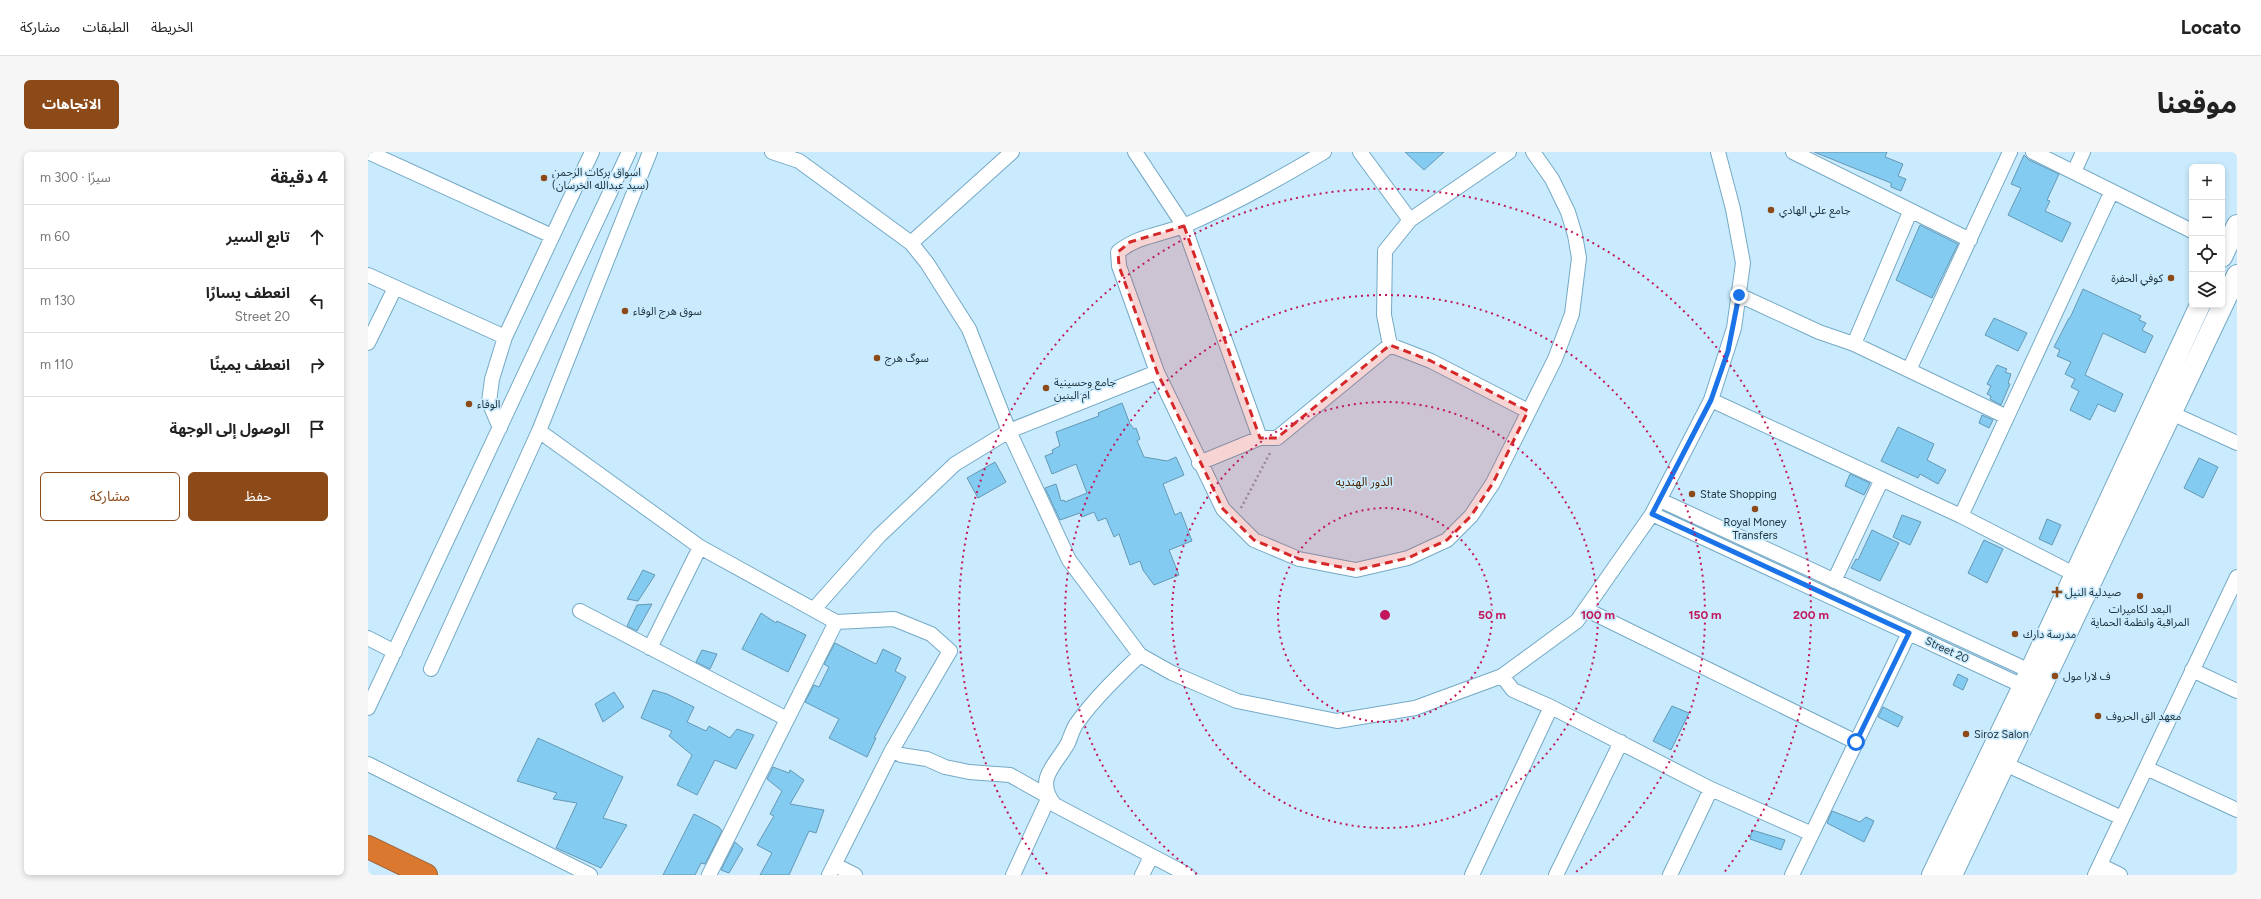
<!DOCTYPE html>
<html lang="ar">
<meta charset="utf-8">
<style>
body{margin:0;font-family:Figtree,"Noto Sans Arabic",sans-serif;background:#f6f6f6;color:#222;direction:rtl}
.controls{position:absolute;right:12px;top:12px;display:grid;overflow:hidden;border-radius:6px;box-shadow:0 2px 6px #0003}
.controls button{width:36px;height:36px;display:grid;place-items:center;padding:0;border:0;border-bottom:1px solid #e0e0e0;background:#fff;color:#222;font:20px sans-serif}
.stop{position:absolute;width:12px;height:12px;margin:-9px;border:3px solid #1a73e8;border-radius:50%;background:#fff}
.stop.end{background:#1a73e8;border-color:#fff;box-shadow:0 1px 4px #0008}
.list{margin:0;padding:0;list-style:none}
h2{display:flex;justify-content:space-between;align-items:center;height:52px;margin:0;padding:0 16px;font-size:17px}
h2 small{font-size:13px;font-weight:400;color:#767676}
.list li{display:grid;grid-template-columns:26px 1fr auto;gap:12px;align-items:center;box-sizing:border-box;height:64px;padding:0 16px;border-top:1px solid #e0e0e0}
.list b{display:block;font-size:15px;white-space:nowrap}
.list p{margin:0;font-size:13px;white-space:nowrap;color:#767676}
.list em{font-size:13px;font-style:normal;color:#767676}
.actions{display:flex;gap:8px;padding:12px 16px}
.actions a{flex:1;padding:9px 0;border:1px solid #8d4a19;border-radius:6px;text-align:center;font-size:14px;color:#8d4a19}
.actions .main{background:#8d4a19;color:#fff}
.icon{flex:none;width:22px;height:22px;fill:none;stroke:currentColor;stroke-width:2;stroke-linecap:round;stroke-linejoin:round}
.map{position:relative;flex:none;width:1869px;height:723px;overflow:hidden;direction:ltr;border-radius:6px}
header{display:flex;align-items:center;gap:24px;box-sizing:border-box;height:56px;padding:0 20px;background:#fff;border-bottom:1px solid #e0e0e0}
header strong{font-size:19px}
nav{display:flex;gap:22px;margin-inline-start:auto;font-size:14px}
.intro{display:flex;align-items:center;justify-content:space-between;box-sizing:border-box;height:96px;padding:0 24px}
h1{margin:0;font-size:28px}
.button{padding:10px 18px;border-radius:6px;background:#8d4a19;color:#fff;font-size:14px;font-weight:700}
main{display:flex;gap:24px;padding:0 24px}
aside{flex:1;background:#fff;border-radius:6px;box-shadow:0 2px 6px #0003}
.map>svg:first-child{display:block}
.building{fill:#84cbf1;stroke:#6398b5}
.lines{fill:none;stroke-linecap:round;stroke-linejoin:round}
.street-casing{stroke:#74a9c6;stroke-width:16}
.secondary-casing{stroke:#74a9c6;stroke-width:22}
.highway-casing{stroke:#9a6136;stroke-width:24}
.path{stroke:#85a1b1;stroke-width:2.5;stroke-dasharray:2 3;stroke-linecap:butt}
.street{stroke:#fff;stroke-width:14}
.secondary{stroke:#fff;stroke-width:20}
.highway{stroke:#db782f;stroke-width:22}
.route{stroke:#1a73e8;stroke-width:5}
.marked{fill:#d62828;fill-opacity:0.2;stroke:#d62828;stroke-width:3;stroke-dasharray:8 5;stroke-linejoin:round}
.ring{fill:none;stroke:#c2185b;stroke-width:2;stroke-dasharray:2 4}
.poi-dot{fill:#8d4a19;stroke:#caebfd;stroke-width:1.5}
.labels{text-anchor:middle;dominant-baseline:central;stroke-width:3.5;stroke-linejoin:round;paint-order:stroke}
.poi-label{font-size:11px;fill:#203642;stroke:#caebfd;text-anchor:start}
.street-label{font-size:11px;fill:#203642;stroke:#caebfd}
.neighbourhood-label{font-size:12px;fill:#4e2200;stroke:#caebfd}
.centre{fill:#c2185b;stroke:#caebfd;stroke-width:2}
.ring-label{font-size:12px;text-anchor:middle;font-weight:bold;fill:#c2185b;stroke:#caebfd;stroke-width:3.5;stroke-linejoin:round;paint-order:stroke}
</style>
<header>
<strong>Locato</strong>
<nav><a>الخريطة</a><a>الطبقات</a><a>مشاركة</a></nav>
</header>
<div class="intro"><h1>موقعنا</h1><a class="button">الاتجاهات</a></div>
<main>
<div class="map">
<svg width="1869" height="723" viewBox="0 0 1869 723">
<rect width="100%" height="100%" fill="#caebfd"/>
<path class="building" d="M1037,0H1076L1056,18Z
M1446,0H1519L1517,5L1535,12L1530,24L1538,27L1533,39L1523,35V31Z
M1656,3L1661,8L1691,22L1679,48L1682,49L1677,59L1703,71L1694,90L1640,63L1653,36L1643,32Z
M1552,73L1590,92L1564,146L1528,128Z
M1715,137L1773,164L1771,168L1778,171L1774,178L1785,184L1777,201L1735,181L1717,223L1755,242L1747,260L1730,252L1722,268L1702,258L1711,239L1703,235L1707,227L1697,222L1703,210L1689,204L1692,198L1686,195L1701,166H1702Z
M1626,166L1659,181L1650,199L1617,183Z
M1629,213L1639,217L1637,220L1643,222L1640,231L1642,232L1633,253L1622,247L1623,244L1619,242L1623,234L1619,232Z
M754,251L762,272L766,277L768,276L772,287L769,289L776,305L799,309L808,305L816,323L795,332L807,363L813,360L824,389L801,398L811,423L786,433L775,418L772,409L762,413L751,382L746,385L738,366L730,369L726,360L714,365L712,361L692,368L677,336L688,332L693,349L696,348L697,350L719,341L708,312L684,322L677,304L685,301L684,298L692,294L688,280L731,264L730,261Z
M1614,263L1625,268L1621,276L1611,271Z
M1530,275L1566,292L1559,308L1578,318L1570,332L1552,322L1550,326L1513,309Z
M1831,306L1850,315L1835,346L1816,336Z
M627,310L638,330L610,346L599,326Z
M1482,322L1502,331L1496,343L1477,334Z
M1534,363L1553,370L1542,393L1525,385Z
M1679,367L1693,373L1684,393L1671,387Z
M1504,378L1531,391L1512,429L1483,416L1488,407L1490,408Z
M1616,388L1635,397L1619,431L1600,421Z
M275,418L287,423L270,449L259,447Z
M284,452L269,479L259,474L269,453Z
M393,461L408,471L409,469L438,483L420,520L374,497Z
M467,491L508,512L515,497L533,506L527,519L538,525L506,586H508L499,605L461,586L471,567L437,550L446,533L451,535L461,515L456,512Z
M334,498L349,502L342,517L328,510Z
M1590,522L1600,527L1595,538L1585,533Z
M285,538L299,542L326,555L319,570L338,579L341,574L362,586L369,577L386,583L368,617L347,608L329,643L309,633L324,603L301,584L304,579L273,566Z
M246,540L256,555L235,570L227,552Z
M1304,554L1321,561L1303,598L1285,589Z
M1515,555L1535,565L1530,575L1510,565Z
M170,586L255,625L235,666L259,673L233,716L188,696L209,651L185,647L189,641L149,629Z
M405,615L421,621L422,618L436,628L422,652L456,658L448,681L441,679L421,723H392L404,701L389,693L406,664L402,662L414,639L399,627Z
M1464,659L1492,670L1498,665L1506,669L1496,690L1459,671Z
M326,662L351,675L354,679L337,712L333,711L327,723H295Z
M1384,678L1417,688L1413,698L1382,687Z
M367,690L375,697L361,721L353,718Z"/>
<g class="lines">
<g class="street-casing">
<path id="street" d="M0,0L184,84
M404,0L431,9L543,91L559,111L601,177L641,279L701,408L772,503L804,521L869,549L969,569L1047,556L1134,524L1209,469L1284,362L1343,248L1366,176L1375,111L1365,57L1350,0
M767,0L816,74L892,286
M956,0C911,27 866,52 818,73C793,83 771,83 750,100L751,114L789,220L855,357L886,388L931,407L988,418L1040,406L1079,388L1103,364L1125,331L1187,207L1204,162L1211,106L1207,83L1200,60L1184,27L1165,0
M992,0L1042,68
M1141,0L1042,68L1017,99L1016,163L1022,193L1063,209L1160,259
M1425,0L1602,88
M1665,0L1824,79
M1706,20L1715,0
M543,91L644,0
M0,123L137,185
M1371,143L1451,180L1486,192L1639,265
M0,191L27,136
M1486,192L1542,60
M1541,218L1642,0
M1343,248L1593,364L1706,422
M1803,261L1869,291
M132,276L121,250L124,227L137,185L224,0
M171,279L332,395L468,470L526,467L563,482L582,499L524,598L461,723
M831,311L892,286H909L1022,193
M1292,348L1662,519
M1284,362L1655,534
M1593,364L1744,39
M1466,429L1514,327
M446,457L511,384L587,312L641,279L789,220
M1217,457L1488,590
M212,459L419,567
M0,486L27,500
M282,496L332,395
M772,503C750,524 727,546 709,571C705,576 703,584 700,591C689,612 665,627 687,653L820,723
M63,517L171,279L282,0
M1824,518L1869,539
M1134,524L1145,538L1183,555L1343,637L1444,682
M0,556L261,0
M524,598L533,603L559,607L577,615L601,620L642,623L681,645L645,723
M0,612L222,723
M1637,612L1754,666
M1778,616L1869,658
M467,713L487,723
M1732,713L1752,723
M341,723L468,470
M774,723L783,705
M1104,723L1183,555
M1188,723L1253,590
M1302,723L1343,637
M1424,723L1541,481
M1727,723L1869,425"/>
</g>
<g class="secondary-casing">
<path id="secondary" d="M1854,105L1869,73
M1564,723L1655,534L1832,153
M1584,723L1869,123"/>
</g>
<g class="highway-casing">
<path id="highway" d="M0,695L58,723"/>
</g>
<path class="path" d="M873,356L903,299"/>
<use href="#street" class="street"/>
<use href="#secondary" class="secondary"/>
<use href="#highway" class="highway"/>
</g>
<g class="lines">
<path class="route" d="M1371,143L1360,199L1343,248L1284,362L1541,481L1488,590"/>
</g>
<path class="marked" d="M816,74L892,286H909L1022,193L1063,209L1160,259L1125,331L1103,364L1079,388L1040,406L988,418L931,407L886,388L855,357L789,220L751,114L750,100L762,90Z"/>
<g class="ring">
<circle cx="1017" cy="463" r="107"/>
<circle cx="1017" cy="463" r="213"/>
<path d="M829 722A320 320 0 1 1 1205 722"/>
<path d="M679 722A426 426 0 1 1 1355 722"/>
</g>
<g class="poi-dot">
<circle cx="176" cy="26" r="4"/>
<circle cx="1403" cy="58" r="4"/>
<circle cx="1803" cy="126" r="4"/>
<circle cx="257" cy="159" r="4"/>
<circle cx="509" cy="206" r="4"/>
<circle cx="678" cy="236" r="4"/>
<circle cx="101" cy="252" r="4"/>
<circle cx="1324" cy="342" r="4"/>
<circle cx="1387" cy="357" r="4"/>
<path d="M1687 434h4v4h4v4h-4v4h-4v-4h-4v-4h4z"/>
<circle cx="1772" cy="444" r="4"/>
<circle cx="1647" cy="482" r="4"/>
<circle cx="1687" cy="524" r="4"/>
<circle cx="1730" cy="564" r="4"/>
<circle cx="1598" cy="582" r="4"/>
</g>
<g class="labels">
<g class="poi-label">
<text x="184" y="20">اسواق بركات الرحمن<tspan x="184" dy="13">(سيد عبدالله الخرسان)</tspan></text>
<text x="1411" y="58">جامع علي الهادي</text>
<text x="1795" y="126" text-anchor="end">كوفي الحفرة</text>
<text x="265" y="159">سوق هرج الوفاء</text>
<text x="517" y="206">سوگ هرج</text>
<text x="686" y="230">جامع وحسينية<tspan x="686" dy="13">ام البنين</tspan></text>
<text x="109" y="252">الوفاء</text>
<text x="1332" y="342">State Shopping</text>
<text x="1387" y="370" text-anchor="middle">Royal Money<tspan x="1387" dy="13">Transfers</tspan></text>
<text x="1697" y="440">صيدلية النيل</text>
<text x="1772" y="457" text-anchor="middle">البعد لكاميرات<tspan x="1772" dy="13">المراقبة وانظمة الحماية</tspan></text>
<text x="1655" y="482">مدرسة دارك</text>
<text x="1695" y="524">ف لارا مول</text>
<text x="1738" y="564">معهد الق الحروف</text>
<text x="1606" y="582">Siroz Salon</text>
</g>
<g class="street-label">
<text transform="translate(1579 498) rotate(25)">Street 20</text>
</g>
<g class="neighbourhood-label">
<text x="996" y="330">الدور الهنديه</text>
</g>
</g>
<circle cx="1017" cy="463" r="6" class="centre"/>
<g class="ring-label">
<text x="1124" y="467">50 m</text>
<text x="1230" y="467">100 m</text>
<text x="1337" y="467">150 m</text>
<text x="1443" y="467">200 m</text>
</g>
</svg>
<div class="controls">
<button>+</button>
<button>−</button>
<button><svg class="icon" aria-label="locate" viewBox="0 0 24 24"><circle cx="12" cy="12" r="6"/><path d="M12 2v4M12 18v4M2 12h4M18 12h4"/></svg></button>
<button><svg class="icon" aria-label="layers" viewBox="0 0 24 24"><path d="M12 4l9 5-9 5-9-5zM3 14l9 5 9-5"/></svg></button>
</div>
<div class="stop" style="left:1488px;top:590px"></div>
<div class="stop end" style="left:1371px;top:143px"></div>
</div>
<aside>
<h2>4 دقيقة<small>سيرًا · 300 m</small></h2>
<ul class="list">
<li><svg class="icon" aria-label="ahead" viewBox="0 0 24 24"><path d="M12 20V5M6 11l6-6 6 6"/></svg><div><b>تابع السير</b></div><em>60 m</em></li>
<li><svg class="icon" aria-label="left" viewBox="0 0 24 24"><path d="M17 20v-9H6M10 6l-5 5 5 5"/></svg><div><b>انعطف يسارًا</b><p>Street 20</p></div><em>130 m</em></li>
<li><svg class="icon" aria-label="right" viewBox="0 0 24 24"><path d="M7 20v-9h11M14 6l5 5-5 5"/></svg><div><b>انعطف يمينًا</b></div><em>110 m</em></li>
<li><svg class="icon" aria-label="arrive" viewBox="0 0 24 24"><path d="M6 21V4h12l-3 4 3 4H6"/></svg><div><b>الوصول إلى الوجهة</b></div></li>
</ul>
<div class="actions"><a class="main">حفظ</a><a>مشاركة</a></div>
</aside>
</main>
